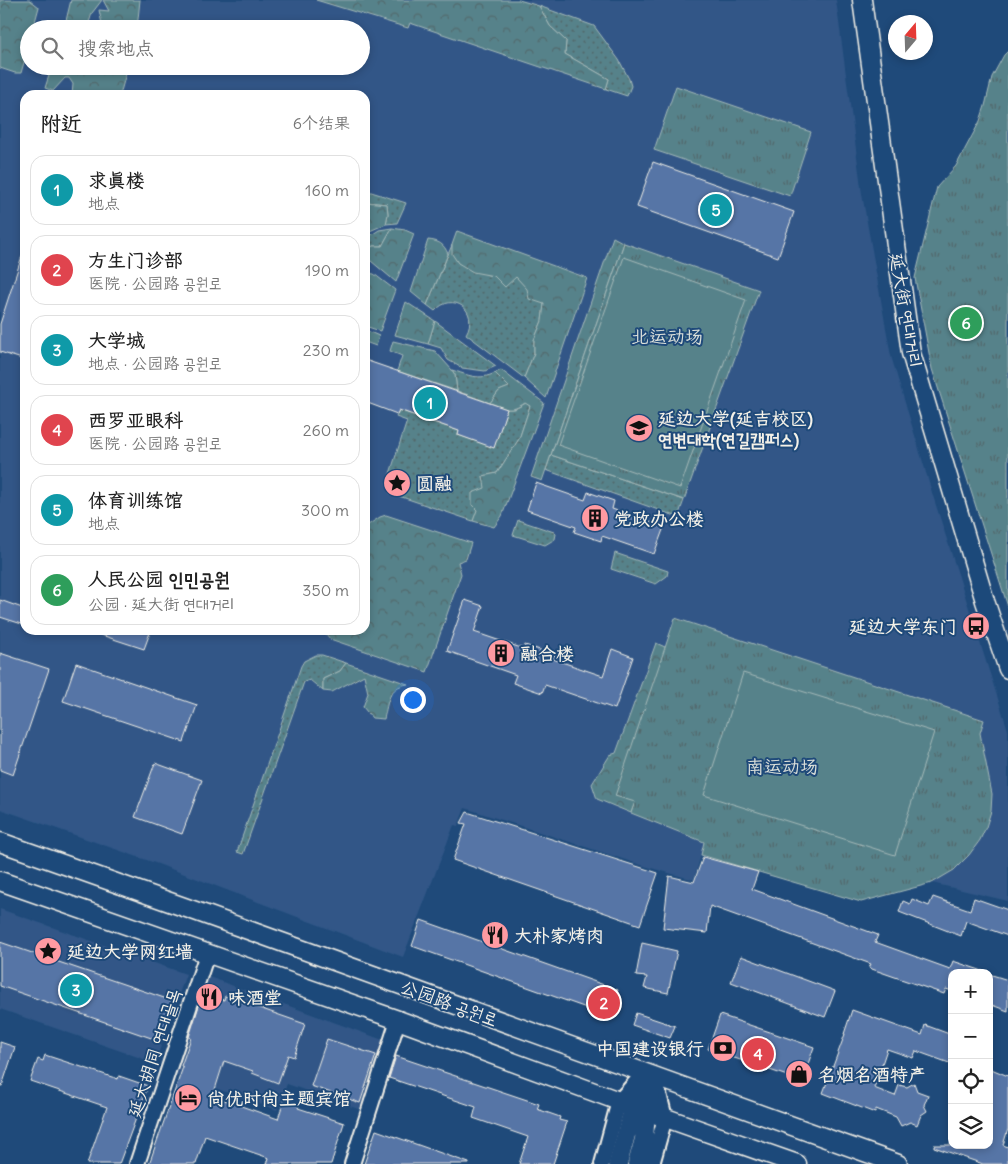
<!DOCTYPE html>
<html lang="zh">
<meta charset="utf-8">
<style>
body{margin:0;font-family:Delius,"LXGW WenKai TC","Poor Story",sans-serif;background:#f2f2f2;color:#222}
.controls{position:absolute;right:15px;bottom:15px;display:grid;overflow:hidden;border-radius:10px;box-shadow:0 2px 8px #0003}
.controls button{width:45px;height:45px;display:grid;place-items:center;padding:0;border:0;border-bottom:1px solid #e0e0e0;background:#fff;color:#222;font:25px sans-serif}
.compass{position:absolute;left:888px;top:15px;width:45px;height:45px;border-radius:50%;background:#fff;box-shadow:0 2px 8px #0003;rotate:19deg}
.you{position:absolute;left:412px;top:699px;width:18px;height:18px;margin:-12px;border:4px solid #fff;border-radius:50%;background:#1a73e8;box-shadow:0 0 0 8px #1a73e833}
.badge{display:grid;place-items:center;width:32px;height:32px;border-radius:50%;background:#ea580c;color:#fff;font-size:16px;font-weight:700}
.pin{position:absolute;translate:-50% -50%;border:2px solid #fff;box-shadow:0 1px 5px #0006}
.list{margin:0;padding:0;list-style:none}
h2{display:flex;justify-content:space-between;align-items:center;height:65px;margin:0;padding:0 20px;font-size:21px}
h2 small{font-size:16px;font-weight:400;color:#767676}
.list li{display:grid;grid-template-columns:32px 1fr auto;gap:15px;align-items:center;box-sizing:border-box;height:70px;margin:0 10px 10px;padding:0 10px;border:1px solid #e0e0e0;border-radius:15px}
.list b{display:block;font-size:19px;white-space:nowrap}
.list p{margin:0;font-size:16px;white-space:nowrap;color:#767676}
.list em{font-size:16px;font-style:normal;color:#767676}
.icon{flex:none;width:28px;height:28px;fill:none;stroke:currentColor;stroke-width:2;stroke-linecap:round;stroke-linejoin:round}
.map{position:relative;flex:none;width:1008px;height:1164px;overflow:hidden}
.search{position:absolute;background:#fff;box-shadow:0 2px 8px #0003;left:20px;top:20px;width:350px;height:55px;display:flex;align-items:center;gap:12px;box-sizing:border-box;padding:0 18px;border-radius:28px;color:#767676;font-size:19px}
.panel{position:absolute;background:#fff;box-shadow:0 2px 8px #0003;left:20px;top:90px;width:350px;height:545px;border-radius:15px}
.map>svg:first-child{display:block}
.built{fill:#305787;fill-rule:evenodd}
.grass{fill:url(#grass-dots);stroke:#a6bab9}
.forest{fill:url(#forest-crowns);stroke:#a6bab9}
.park{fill:url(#park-tufts);stroke:#a6bab9}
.garden{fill:#57828a;stroke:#a6bab9}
.building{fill:#5675a6;stroke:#f4f1e8}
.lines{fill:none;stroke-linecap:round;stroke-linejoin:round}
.minor-casing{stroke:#f4f1e8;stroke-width:18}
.major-casing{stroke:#f4f1e8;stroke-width:21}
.minor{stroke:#1f4a7a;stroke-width:14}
.major{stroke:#1f4a7a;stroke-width:18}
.labels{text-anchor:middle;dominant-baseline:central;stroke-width:4;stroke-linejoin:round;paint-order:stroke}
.street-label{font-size:18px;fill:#f4f1e8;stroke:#1f4a7a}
.park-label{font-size:18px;fill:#dce0da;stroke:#1f4a7a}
.poi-label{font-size:18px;font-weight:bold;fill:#f4f1e8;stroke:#1f4a7a;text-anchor:start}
</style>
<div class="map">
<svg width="1008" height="1164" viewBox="0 0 1008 1164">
<defs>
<pattern id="grass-dots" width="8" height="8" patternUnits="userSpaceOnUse" patternTransform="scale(1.25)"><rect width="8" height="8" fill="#57828a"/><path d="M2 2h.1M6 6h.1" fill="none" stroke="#51686b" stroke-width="1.8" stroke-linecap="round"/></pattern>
<pattern id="forest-crowns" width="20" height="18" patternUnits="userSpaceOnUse" patternTransform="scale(1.25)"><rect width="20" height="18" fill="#57828a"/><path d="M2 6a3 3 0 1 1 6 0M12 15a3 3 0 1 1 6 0" fill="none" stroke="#51686b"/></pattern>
<pattern id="park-tufts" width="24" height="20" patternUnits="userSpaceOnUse" patternTransform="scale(1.25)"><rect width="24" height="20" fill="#57828a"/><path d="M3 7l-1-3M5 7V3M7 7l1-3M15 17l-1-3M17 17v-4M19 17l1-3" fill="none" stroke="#51686b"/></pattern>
</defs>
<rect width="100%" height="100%" fill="#1f4a7a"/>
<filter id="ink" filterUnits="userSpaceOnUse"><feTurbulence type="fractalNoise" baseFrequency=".02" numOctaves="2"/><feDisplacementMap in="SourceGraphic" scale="10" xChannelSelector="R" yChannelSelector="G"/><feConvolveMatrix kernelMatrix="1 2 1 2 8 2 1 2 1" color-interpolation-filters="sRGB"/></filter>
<g filter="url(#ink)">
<path class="built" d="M0,0H836L862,194L891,356L934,499L1008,730V901L932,883L861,902L701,855L694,880L644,866L465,808L458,826L454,825L403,957L158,864L0,809ZM29,29H361V66H29ZM25,95H365V630H25Z
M0,909L186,974L155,1063L0,1009Z
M209,977L383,1040L361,1110L287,1084L277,1110L175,1074Z"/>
<path class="grass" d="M539,6L594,26L619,60L629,79L631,86L627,96L606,89L609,79L565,54L566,41L550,26Z
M365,190L406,203L397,223L386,224L388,214L387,204L365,202Z
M392,228L382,246H373L365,251V237L370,236L379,230Z
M452,245L453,254L458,263L488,275L516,277L544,304L542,321L534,340V353L524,378L466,334C480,310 452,291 435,311L427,305Z
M435,321L496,366L485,371L462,368L448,360L441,348L428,344Z
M452,370C468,375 479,381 495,373L509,387L499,391L490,403L457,391L455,375Z
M526,403L530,406L519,439L497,473L483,476L486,488L473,521L390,493L387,483L407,421L396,417L399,410L459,431L458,435L494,447L507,409H515Z
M551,455L684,500L678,517L546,470Z
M518,520L554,532L556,534L555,539L545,545L513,535Z
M615,553L668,571L667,576L656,584L611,569Z
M316,655H322L346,663L340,671L323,679V691L310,680L304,682L243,854L237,852L301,666L304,661Z"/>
<path class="forest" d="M0,0H30L39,7L33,29H29V45L21,73H15L0,68Z
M71,0H102L92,13L87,29H64Z
M103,0H140L137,29H101L102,24L99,10L109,11Z
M316,0H519L539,6L550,26L566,41L565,54L609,79L606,89L410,23L408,28Z
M52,66H81V68L83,66H128L120,95H72L73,84L69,78H65L53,91L45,88Z
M365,202L387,204L388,214L386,224L365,233Z
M392,228L405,230L414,234L396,282L365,256V251L373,246H382Z
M457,231L587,278L546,398L524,378L534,353V340L542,321L544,304L529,299L527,289L516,277L505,287L494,276L473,272L458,263L452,254V245Z
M613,237L624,243L542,481L531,477Z
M428,240C439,241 444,244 448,254L427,305L411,292Z
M365,273L374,274L395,290L380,331L365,326Z
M406,302L435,321L428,344L395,335Z
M365,330L379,336L376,346L365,342Z
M393,341L435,351L452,370L455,375L457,391L397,371L402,356L390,351Z
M501,370L544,403L502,516L494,527L473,521L477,510L472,505V493L485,488L483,476L497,473L519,439L530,406L525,403C510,413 507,409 490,403L499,391L509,387L495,373Z
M386,515L471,543L466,559L458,562L461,574L427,672L330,639L323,630H365V527L380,517Z
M656,643L665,647L666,661L635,802L631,813L597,799L592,784L610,755L616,753Z
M346,663L408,684C388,687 388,702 384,719L372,718L363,707L368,693L364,675L332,692L323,691V679L340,671Z"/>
<path class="park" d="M1008,51V607L932,369L915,278L937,187L956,166L980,121L985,106L992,77L1004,55Z
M676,86L811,132L790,196L654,150Z
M624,243L759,290L684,500L551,455Z
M675,618L984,720L980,733L992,794L991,811L986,827L980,840L969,855L954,870L932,883L861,902L701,855L704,842L631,813L635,802L615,796Z"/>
<path class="garden" d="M624,257L746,300L680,488L558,445Z
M743,673L934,732L895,855L704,795Z"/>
<path class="building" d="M653,162L794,212L778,257L637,207Z
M23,253L25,254V360L0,352V324Z
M365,360L507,409L494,448L458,435L459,431L399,410L397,414L365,402Z
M536,483L585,500L588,492L614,501L612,509L664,527L654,554L602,536L601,541L574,532L576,527L527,510Z
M0,600L25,609V625L0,617Z
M465,600L483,606L474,632L524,649L525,645L555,655L553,659L603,676L612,649L633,657L615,709L545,685L542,693L513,683L516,675L447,651Z
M93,630H151L144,649L92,632Z
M0,653L49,669L13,775L0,770Z
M76,663L197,705L184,742L63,701Z
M155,763L202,780L182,834L135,817Z
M467,812L658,873L640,925L453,860L466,824L461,823Z
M703,857L758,872L752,889L878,935L875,942L950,969L953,961L983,971V973H952V991L946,989L944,994L869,968L871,964L710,906L707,933L663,928L669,876L694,882Z
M933,897L970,910L974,898L1008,910V936L966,921L961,936L899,912L903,901L910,904L912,899L929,906Z
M421,920L618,990L609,1016L412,946Z
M0,942L173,1001L160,1041L0,986Z
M642,943L677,951L668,993L644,988L647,977L636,976Z
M741,956L835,991L825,1017L731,982Z
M989,974L1008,980V1011L989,1004Z
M203,993L224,1000L225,996L305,1024L294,1057L288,1055L278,1083L252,1073L253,1071L224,1061L213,1096L278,1119L284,1100L299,1105L298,1108L344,1123L331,1164H267L269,1158L205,1136L196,1164H149L183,1067L181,1066L191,1038L189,1037Z
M852,1010L922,1035L925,1025L952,1035V1064L916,1051L913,1058L887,1049L874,1088L895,1096L899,1085L907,1087L914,1083L917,1091L928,1095L924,1105L927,1111L921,1115L917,1125L910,1122L901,1126L896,1117L876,1109L875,1113L823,1093L845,1034H844Z
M636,1013L675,1026L670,1038L632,1025Z
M720,1015L814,1047L802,1081L708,1049Z
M327,1039L376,1055L360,1103L311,1086Z
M0,1042L15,1047L2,1086H0Z
M45,1055L100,1073L118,1079L119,1076L148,1086L119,1164H87L107,1107L30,1081L38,1059L43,1061Z
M396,1056L539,1104L537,1109L560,1117L559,1120L567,1122L553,1164H519L528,1137L473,1118L476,1107L389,1078Z
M989,1068L1008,1076V1129L1003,1145L1008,1147V1164H983L934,1147V1145H989Z
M376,1130L469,1163V1164H364Z"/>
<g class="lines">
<g class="minor-casing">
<path id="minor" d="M137,1164L207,954
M352,1164L398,1020
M602,1164L619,1101L641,1076
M652,1164L665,1118L655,1078"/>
</g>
<g class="major-casing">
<path id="major" d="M862,0L911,353L985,601L1008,669
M0,842L198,912L898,1164
M0,881L398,1020L646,1111L797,1164
M618,1164L643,1073
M637,1164L644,1139L646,1111L655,1077"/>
</g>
<use href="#minor" class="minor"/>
<use href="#major" class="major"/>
</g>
</g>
<defs>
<g id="university-disc" transform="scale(1.4375)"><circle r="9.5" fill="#ff9aa2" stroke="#1f4a7a"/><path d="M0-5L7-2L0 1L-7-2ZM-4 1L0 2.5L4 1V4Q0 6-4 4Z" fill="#111"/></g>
<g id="sight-disc" transform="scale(1.4375)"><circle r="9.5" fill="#ff9aa2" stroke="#1f4a7a"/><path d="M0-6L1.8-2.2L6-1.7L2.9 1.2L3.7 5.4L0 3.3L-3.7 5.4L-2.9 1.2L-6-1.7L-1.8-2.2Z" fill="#111"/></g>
<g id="building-disc" transform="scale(1.4375)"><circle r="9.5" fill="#ff9aa2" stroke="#1f4a7a"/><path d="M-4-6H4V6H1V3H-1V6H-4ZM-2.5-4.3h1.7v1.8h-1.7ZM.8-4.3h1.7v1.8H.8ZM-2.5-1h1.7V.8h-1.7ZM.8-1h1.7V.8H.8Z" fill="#111"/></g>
<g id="bus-disc" transform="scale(1.4375)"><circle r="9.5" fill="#ff9aa2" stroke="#1f4a7a"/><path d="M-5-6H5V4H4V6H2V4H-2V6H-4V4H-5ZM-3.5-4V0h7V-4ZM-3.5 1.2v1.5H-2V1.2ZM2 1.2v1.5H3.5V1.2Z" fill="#111"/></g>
<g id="restaurant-disc" transform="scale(1.4375)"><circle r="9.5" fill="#ff9aa2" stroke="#1f4a7a"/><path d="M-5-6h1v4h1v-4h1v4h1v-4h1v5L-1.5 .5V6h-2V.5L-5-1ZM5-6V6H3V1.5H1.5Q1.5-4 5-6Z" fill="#111"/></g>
<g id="bank-disc" transform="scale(1.4375)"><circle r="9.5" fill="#ff9aa2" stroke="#1f4a7a"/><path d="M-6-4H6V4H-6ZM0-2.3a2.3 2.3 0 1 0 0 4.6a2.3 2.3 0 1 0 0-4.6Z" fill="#111"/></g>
<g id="shop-disc" transform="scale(1.4375)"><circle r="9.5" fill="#ff9aa2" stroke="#1f4a7a"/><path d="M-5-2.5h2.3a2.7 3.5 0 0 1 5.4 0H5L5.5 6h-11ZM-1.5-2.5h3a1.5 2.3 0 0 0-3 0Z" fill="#111"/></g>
<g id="hotel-disc" transform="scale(1.4375)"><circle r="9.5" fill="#ff9aa2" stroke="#1f4a7a"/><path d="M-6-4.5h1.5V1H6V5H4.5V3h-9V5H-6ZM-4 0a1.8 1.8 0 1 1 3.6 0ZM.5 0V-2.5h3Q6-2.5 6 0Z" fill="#111"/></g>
</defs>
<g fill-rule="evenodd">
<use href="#university-disc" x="639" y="428"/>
<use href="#sight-disc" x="397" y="483"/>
<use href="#building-disc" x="595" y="518"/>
<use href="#bus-disc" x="976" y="626"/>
<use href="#building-disc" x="501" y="653"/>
<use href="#restaurant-disc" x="495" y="935"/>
<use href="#sight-disc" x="48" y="951"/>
<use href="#restaurant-disc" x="209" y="997"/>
<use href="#bank-disc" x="723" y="1048"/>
<use href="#shop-disc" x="799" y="1074"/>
<use href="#hotel-disc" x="188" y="1098"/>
</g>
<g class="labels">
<g class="street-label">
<text transform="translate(906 310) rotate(80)">延大街 연대거리</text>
<text transform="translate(449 1003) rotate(20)">公园路 공원로</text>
<text transform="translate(154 1053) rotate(-72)">延大胡同 연대골목</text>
</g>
<g class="park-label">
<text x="667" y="336">北运动场</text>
<text x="782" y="766">南运动场</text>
</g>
<g class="poi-label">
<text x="658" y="418">延边大学(延吉校区)<tspan x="658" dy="21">연변대학(연길캠퍼스)</tspan></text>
<text x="416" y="483">圆融</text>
<text x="614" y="518">党政办公楼</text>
<text x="957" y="626" text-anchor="end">延边大学东门</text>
<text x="520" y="653">融合楼</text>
<text x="514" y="935">大朴家烤肉</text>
<text x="67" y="951">延边大学网红墙</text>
<text x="228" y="997">味酒堂</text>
<text x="704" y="1048" text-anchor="end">中国建设银行</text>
<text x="818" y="1074">名烟名酒特产</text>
<text x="207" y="1098">尚优时尚主题宾馆</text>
</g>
</g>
</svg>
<div class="controls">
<button>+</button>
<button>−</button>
<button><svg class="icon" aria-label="locate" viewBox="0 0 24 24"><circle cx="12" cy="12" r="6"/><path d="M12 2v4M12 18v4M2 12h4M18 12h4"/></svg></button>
<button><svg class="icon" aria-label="layers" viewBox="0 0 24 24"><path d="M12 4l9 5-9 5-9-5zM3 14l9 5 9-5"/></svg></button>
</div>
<svg class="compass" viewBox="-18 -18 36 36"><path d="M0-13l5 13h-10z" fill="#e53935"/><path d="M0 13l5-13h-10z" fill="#767676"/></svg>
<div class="you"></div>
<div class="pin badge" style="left:430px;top:403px;background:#0f9aa8">1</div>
<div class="pin badge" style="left:604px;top:1003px;background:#e0444e">2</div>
<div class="pin badge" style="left:76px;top:990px;background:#0f9aa8">3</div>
<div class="pin badge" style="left:758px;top:1054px;background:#e0444e">4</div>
<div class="pin badge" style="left:716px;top:210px;background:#0f9aa8">5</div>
<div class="pin badge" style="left:966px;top:323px;background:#2e9e5b">6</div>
<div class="search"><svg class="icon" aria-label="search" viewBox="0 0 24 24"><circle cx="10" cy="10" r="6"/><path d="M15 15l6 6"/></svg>搜索地点</div>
<section class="panel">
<h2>附近<small>6个结果</small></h2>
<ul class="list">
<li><span class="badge" style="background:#0f9aa8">1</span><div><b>求真楼</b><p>地点</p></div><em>160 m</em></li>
<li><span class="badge" style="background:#e0444e">2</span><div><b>方生门诊部</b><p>医院 · 公园路 공원로</p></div><em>190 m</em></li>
<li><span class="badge" style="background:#0f9aa8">3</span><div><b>大学城</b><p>地点 · 公园路 공원로</p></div><em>230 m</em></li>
<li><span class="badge" style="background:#e0444e">4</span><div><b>西罗亚眼科</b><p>医院 · 公园路 공원로</p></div><em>260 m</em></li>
<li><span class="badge" style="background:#0f9aa8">5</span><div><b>体育训练馆</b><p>地点</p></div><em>300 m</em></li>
<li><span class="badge" style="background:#2e9e5b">6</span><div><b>人民公园 인민공원</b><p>公园 · 延大街 연대거리</p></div><em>350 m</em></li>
</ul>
</section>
</div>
